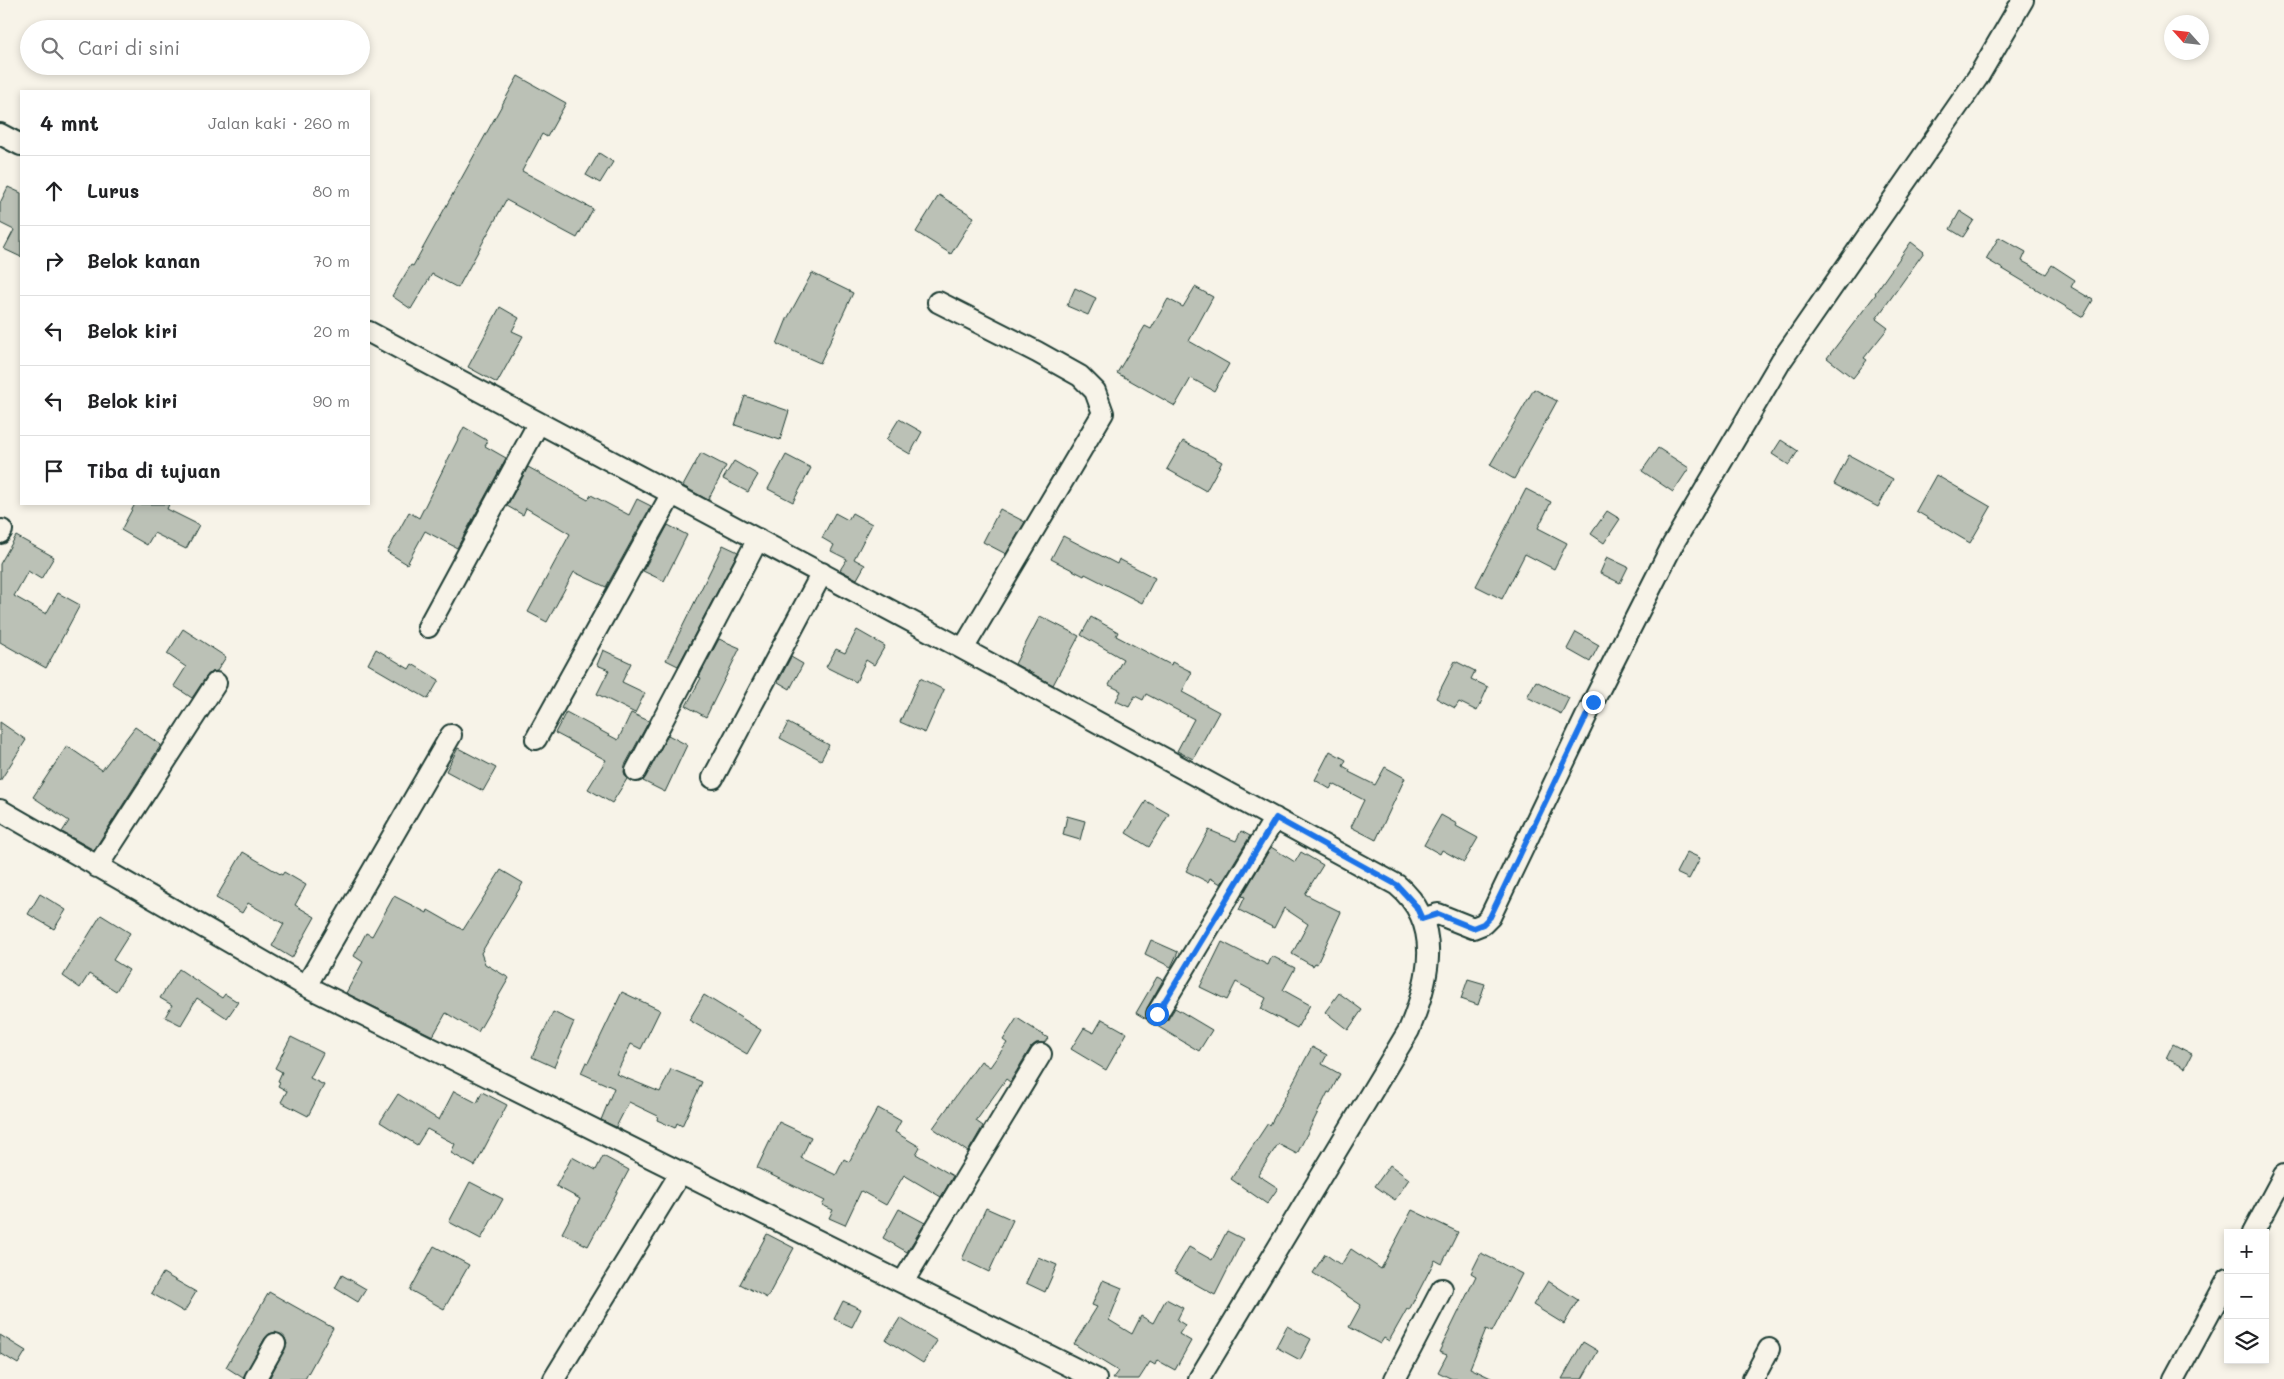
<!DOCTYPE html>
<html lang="id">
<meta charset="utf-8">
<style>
body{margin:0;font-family:Mali,sans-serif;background:#f2f2f2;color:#202124}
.controls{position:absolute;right:15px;bottom:15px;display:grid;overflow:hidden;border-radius:0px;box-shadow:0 2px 8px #0003}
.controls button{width:45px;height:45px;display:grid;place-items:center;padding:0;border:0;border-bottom:1px solid #e0e0e0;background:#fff;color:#202124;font:25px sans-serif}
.compass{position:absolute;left:2164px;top:15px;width:45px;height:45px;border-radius:50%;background:#fff;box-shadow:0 2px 8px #0003;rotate:297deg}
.stop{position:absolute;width:15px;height:15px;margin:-11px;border:4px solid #1a73e8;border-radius:50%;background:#fff}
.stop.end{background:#1a73e8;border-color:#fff;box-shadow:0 1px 5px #0008}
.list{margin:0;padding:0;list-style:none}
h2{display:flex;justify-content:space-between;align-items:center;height:65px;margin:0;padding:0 20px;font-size:21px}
h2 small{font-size:16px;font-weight:400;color:#757577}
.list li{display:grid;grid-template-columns:32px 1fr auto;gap:15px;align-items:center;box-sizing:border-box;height:70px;padding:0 20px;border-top:1px solid #e0e0e0}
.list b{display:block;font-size:19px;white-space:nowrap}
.list em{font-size:16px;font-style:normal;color:#757577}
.icon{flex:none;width:28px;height:28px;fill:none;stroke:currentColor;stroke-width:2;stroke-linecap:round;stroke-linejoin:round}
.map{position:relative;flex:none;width:2284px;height:1379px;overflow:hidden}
.search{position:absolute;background:#fff;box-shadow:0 2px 8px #0003;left:20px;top:20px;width:350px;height:55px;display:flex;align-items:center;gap:12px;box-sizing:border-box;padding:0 18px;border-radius:28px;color:#757577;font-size:19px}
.panel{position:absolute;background:#fff;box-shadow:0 2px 8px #0003;left:20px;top:90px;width:350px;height:415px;border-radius:0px}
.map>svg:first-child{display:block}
.building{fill:#bbc1b6;stroke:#1f3d34}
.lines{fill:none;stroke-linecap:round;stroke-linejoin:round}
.minor-casing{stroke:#1f3d34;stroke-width:24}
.minor{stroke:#f7f3e8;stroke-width:20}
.route{stroke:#1a73e8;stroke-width:6}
</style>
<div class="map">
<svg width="2284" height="1379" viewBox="0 0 2284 1379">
<rect width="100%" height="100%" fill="#f7f3e8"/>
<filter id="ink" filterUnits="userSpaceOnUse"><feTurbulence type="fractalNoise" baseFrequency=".02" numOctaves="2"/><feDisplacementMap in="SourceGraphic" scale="10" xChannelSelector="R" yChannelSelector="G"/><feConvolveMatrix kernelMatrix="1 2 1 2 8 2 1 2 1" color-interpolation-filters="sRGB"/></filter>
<g filter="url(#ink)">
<path class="building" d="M518,76L566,103L547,137L542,134L522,171L593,209L577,238L506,200L458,288L432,274L411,309L392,296L411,265L413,266Z
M599,153L613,162L600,183L586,175Z
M8,187L21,193V257L4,249L14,230L0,223V203Z
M939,195L974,217L951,254L916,232Z
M1960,211L1974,220L1963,237L1950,229Z
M1999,237L2026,252L2022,261L2046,274L2052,265L2075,280L2071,287L2093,300L2083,317L1986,259Z
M1911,242L1924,252L1876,319L1888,328L1864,358L1867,360L1853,378L1827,358L1876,294L1875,293Z
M812,273L853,293L820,363L777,344L787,319Z
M1195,287L1213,297L1189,341L1229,364L1214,391L1191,378L1175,406L1117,373L1145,326L1151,329L1168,299L1183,307Z
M1075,288L1096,298L1088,315L1067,306Z
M500,307L519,318L512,331L523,336L497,383L468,367Z
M1534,389L1557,401L1514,479L1490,465Z
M745,396L789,411L780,440L735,425Z
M899,419L922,432L910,454L886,440Z
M464,427L488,441L485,446L506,458L457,548L425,531L407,564L387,552L409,512L419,518Z
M1781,440L1798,451L1789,465L1772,454Z
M1183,441L1222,462L1206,491L1167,469Z
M1658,448L1689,468L1673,492L1642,471Z
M701,453L726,466L708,500L683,486Z
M786,455L811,468L793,502L768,489Z
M1849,455L1893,479L1878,507L1834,484Z
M734,461L758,475L748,492L723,479Z
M528,467L588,500L591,495L629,515L637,499L651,506L606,587L574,572L547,622L528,612L570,534L526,508L523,515L507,506Z
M1936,475L1991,507L1970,543L1916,511Z
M1526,489L1551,502L1538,528L1567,543L1554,569L1525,554L1502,599L1476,586Z
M135,504H169L167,509L199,525L186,549L154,533L147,545L121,530Z
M1000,509L1025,522L1006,554L983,542Z
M1607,511L1620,519L1604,543L1591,534Z
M835,513L848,520L852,513L872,524L854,559L865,565L857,579L840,570L847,559L831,551L834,545L822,538Z
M668,525L687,535L664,581L643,571Z
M16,536L54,557L41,579L28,571L14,596L46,614L58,593L80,605L46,668L0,642V564Z
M1063,536L1117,564L1119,559L1155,578L1142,603L1085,574L1084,576L1051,559Z
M723,545L738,552L678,666L666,660Z
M1607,557L1628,567L1620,583L1600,573Z
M1040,616L1079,636L1053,685L1015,664Z
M1091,617L1118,632L1116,636L1171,665L1172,662L1192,672L1182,692L1219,712L1193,759L1177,751L1194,719L1146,694L1143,700L1135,696L1129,707L1116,701L1121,691L1109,685L1123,659L1081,635Z
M183,629L226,657L217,671L211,672L206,677L192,698L174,686L186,667L167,654Z
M857,630L885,646L874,665L866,660L856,682L826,667L836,649L845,653Z
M1576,632L1599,645L1590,662L1567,649Z
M719,639L740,648L706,717L686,706L701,678L699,677Z
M376,649L409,669L412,664L439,680L428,699L368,664Z
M603,650L631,663L622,682L645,693L635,713L597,694L609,670L597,665Z
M791,657L803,664L790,689L778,682Z
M1455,661L1475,671L1471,679L1488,687L1477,711L1459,702L1455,708L1436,698Z
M920,678L944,690L925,733L900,722Z
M1536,681L1569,698L1561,714L1527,697Z
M566,712L618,740L631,713L649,721L625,765L624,772L627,779L612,803L588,789L606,760L555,733Z
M0,722L26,740L0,781Z
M788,723L829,745L821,760L780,738Z
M135,727L161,745L94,850L62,832L69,821L33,797L67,746L102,770Z
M668,735L687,745L665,792L643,781Z
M458,748L496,768L483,791L446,771Z
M1330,751L1346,760L1343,766L1350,770L1349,772L1375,785L1385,767L1405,778L1376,840L1351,827L1364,800L1333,784L1330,789L1315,780Z
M1146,801L1169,814L1149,847L1126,833Z
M1441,815L1457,824L1456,826L1478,838L1464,862L1442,850L1440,854L1424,845Z
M1067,816L1085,821L1080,840L1063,835Z
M1209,830L1236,841L1241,831L1250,836L1221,884L1210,878L1208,882L1186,871Z
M1271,847L1295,862L1301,852L1323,865L1305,894L1341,912L1317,964L1315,963L1313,966L1292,954L1308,924L1284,908L1274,928L1239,910L1245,897L1242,896Z
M243,852L282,875L284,872L306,885L295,905L315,917L292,958L272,946L284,924L248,903L242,913L216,898Z
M1687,852L1700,858L1689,879L1676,873Z
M501,870L523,883L481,953L485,964L509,978L478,1032L446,1013L433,1036L346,993L363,962L354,956L366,933L372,936L394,896L427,913L428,910L463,930Z
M40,894L66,910L54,929L28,914Z
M101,915L130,933L113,960L129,970L116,991L89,974L80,988L63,976Z
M1151,940L1178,952L1171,967L1145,954Z
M1222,942L1268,965L1272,956L1295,968L1283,990L1310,1005L1297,1028L1261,1009L1266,998L1236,982L1227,1000L1200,987Z
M179,969L222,998L225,994L238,1002L227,1018L197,998L181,1025L165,1017L172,1005L160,998Z
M1157,977L1163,980L1147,1008L1146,1019L1136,1013Z
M1468,979L1485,984L1478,1005L1461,999Z
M622,992L660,1010L641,1049L631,1044L616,1074L660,1092L671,1069L702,1082L682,1126L677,1123L675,1128L657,1120L658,1116L629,1102L616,1127L601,1120L614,1088L581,1073L586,1062L588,1063Z
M1339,993L1362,1010L1348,1030L1325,1012Z
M704,995L761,1030L747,1054L689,1020Z
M1175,1008L1212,1030L1199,1051L1157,1026L1167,1021Z
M553,1012L574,1022L554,1067L532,1057Z
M1017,1018L1048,1038L1044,1043H1036L1031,1047L1010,1082L1006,1079L976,1121L983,1126L968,1152L933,1128L981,1061L990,1067L1007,1043L1003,1040Z
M1102,1019L1127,1033L1106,1070L1071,1049L1084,1028L1094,1033Z
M291,1037L323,1053L310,1078L324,1085L308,1116L281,1102L287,1091L278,1086L280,1082L278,1081L282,1072L275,1068Z
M2173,1044L2192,1054L2185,1068L2166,1058Z
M1312,1047L1327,1055L1322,1064L1340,1074L1330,1093L1328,1092L1297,1154L1278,1144L1258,1175L1278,1188L1267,1204L1231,1179L1268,1123L1270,1125Z
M454,1091L477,1103L482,1092L507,1105L475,1166L451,1153L455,1144L427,1129L417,1145L380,1122L398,1094L439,1120Z
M878,1108L901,1121L895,1132L920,1147L916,1154L953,1176L941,1197L904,1175L886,1205L861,1191L845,1225L829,1218L833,1210L822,1205L825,1201L757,1168L779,1122L811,1137L801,1158L836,1175L844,1159L849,1162Z
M603,1156L629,1170L588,1246L562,1233L580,1199L556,1186L572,1157L596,1170Z
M1390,1165L1409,1179L1395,1200L1375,1186Z
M470,1182L503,1199L481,1239L449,1222Z
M986,1208L1013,1220L989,1272L962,1259Z
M899,1209L925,1223L907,1252L883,1238Z
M1412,1210L1458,1232L1442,1264L1435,1260L1409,1310L1407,1309L1389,1341L1384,1338L1380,1344L1349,1327L1361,1305L1313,1273L1325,1254L1341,1265L1351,1249L1381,1269Z
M1227,1231L1243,1239L1215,1295L1174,1272L1189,1247L1212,1260Z
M767,1234L794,1248L767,1298L740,1284Z
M434,1246L469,1265L444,1309L410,1290Z
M1481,1253L1522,1274L1492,1332L1486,1329L1470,1368L1493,1379H1452L1438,1372L1447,1355L1439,1352L1476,1276L1471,1273Z
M1038,1257L1057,1265L1045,1292L1026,1283Z
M163,1273L196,1292L184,1312L151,1293Z
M342,1275L366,1289L358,1302L335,1288Z
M1103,1280L1122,1288L1109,1320L1132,1334L1141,1316L1153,1323L1166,1299L1183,1308L1177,1320L1185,1325L1179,1334L1191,1341L1175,1370L1157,1360L1155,1365L1150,1362L1139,1379H1112L1118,1371L1074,1344L1097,1307L1092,1305Z
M1548,1281L1578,1300L1564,1324L1533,1305Z
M269,1292L333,1328L305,1379H269L287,1344L285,1338L275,1332L269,1334L265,1338L243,1378L226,1367Z
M843,1301L861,1309L852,1327L834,1319Z
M900,1318L937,1341L923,1363L886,1340Z
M1287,1326L1311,1339L1300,1360L1276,1347Z
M0,1335L26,1351L18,1364L0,1353Z
M1583,1342L1598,1351L1582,1379H1562Z"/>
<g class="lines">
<g class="minor-casing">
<path id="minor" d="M0,134L21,145
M938,302L1037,352L1080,376L1095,391L1103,413L963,649
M369,332L963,649L1397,885C1444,924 1429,981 1409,1030L1199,1379
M0,533L2,530
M428,627L538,424
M536,739L671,495
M636,771L758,539
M713,778L822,573
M0,810L306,986L1096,1379
M97,867L216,683
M1422,919L1438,914L1473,928L1483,924L1490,917L1593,702L1673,544L1781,361L1978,77L2023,0
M306,986L451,735
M1157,1014L1275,818
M2253,1233L2284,1175
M903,1282L1041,1054
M255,1379L275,1344
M554,1379L681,1172
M1395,1379L1442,1289
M1753,1379L1769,1349
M2174,1379L2228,1279"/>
</g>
<use href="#minor" class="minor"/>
</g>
</g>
<g class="lines" filter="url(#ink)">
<path class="route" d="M1157,1014L1276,818L1397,885L1416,906L1422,919L1438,914L1473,928L1483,924L1490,917L1593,702"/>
</g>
</svg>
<div class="controls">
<button>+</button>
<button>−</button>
<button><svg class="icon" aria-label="layers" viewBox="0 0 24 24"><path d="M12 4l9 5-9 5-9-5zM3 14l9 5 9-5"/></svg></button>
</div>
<svg class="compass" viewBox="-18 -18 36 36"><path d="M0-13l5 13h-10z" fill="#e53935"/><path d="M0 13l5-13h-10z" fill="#757577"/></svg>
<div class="stop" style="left:1157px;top:1014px"></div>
<div class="stop end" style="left:1593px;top:702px"></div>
<div class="search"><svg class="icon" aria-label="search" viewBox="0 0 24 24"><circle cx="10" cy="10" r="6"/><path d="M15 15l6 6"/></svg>Cari di sini</div>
<section class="panel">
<h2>4 mnt<small>Jalan kaki · 260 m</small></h2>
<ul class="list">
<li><svg class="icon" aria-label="ahead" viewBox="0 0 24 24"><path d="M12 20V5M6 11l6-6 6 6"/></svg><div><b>Lurus</b></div><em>80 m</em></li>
<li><svg class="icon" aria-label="right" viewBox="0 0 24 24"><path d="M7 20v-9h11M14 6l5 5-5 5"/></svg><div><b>Belok kanan</b></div><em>70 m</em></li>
<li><svg class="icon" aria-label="left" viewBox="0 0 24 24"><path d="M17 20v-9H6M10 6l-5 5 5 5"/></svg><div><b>Belok kiri</b></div><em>20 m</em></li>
<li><svg class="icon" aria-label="left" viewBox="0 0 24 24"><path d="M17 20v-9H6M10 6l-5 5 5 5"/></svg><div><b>Belok kiri</b></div><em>90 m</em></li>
<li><svg class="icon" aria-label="arrive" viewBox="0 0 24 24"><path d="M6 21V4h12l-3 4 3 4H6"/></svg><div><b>Tiba di tujuan</b></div></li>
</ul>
</section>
</div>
